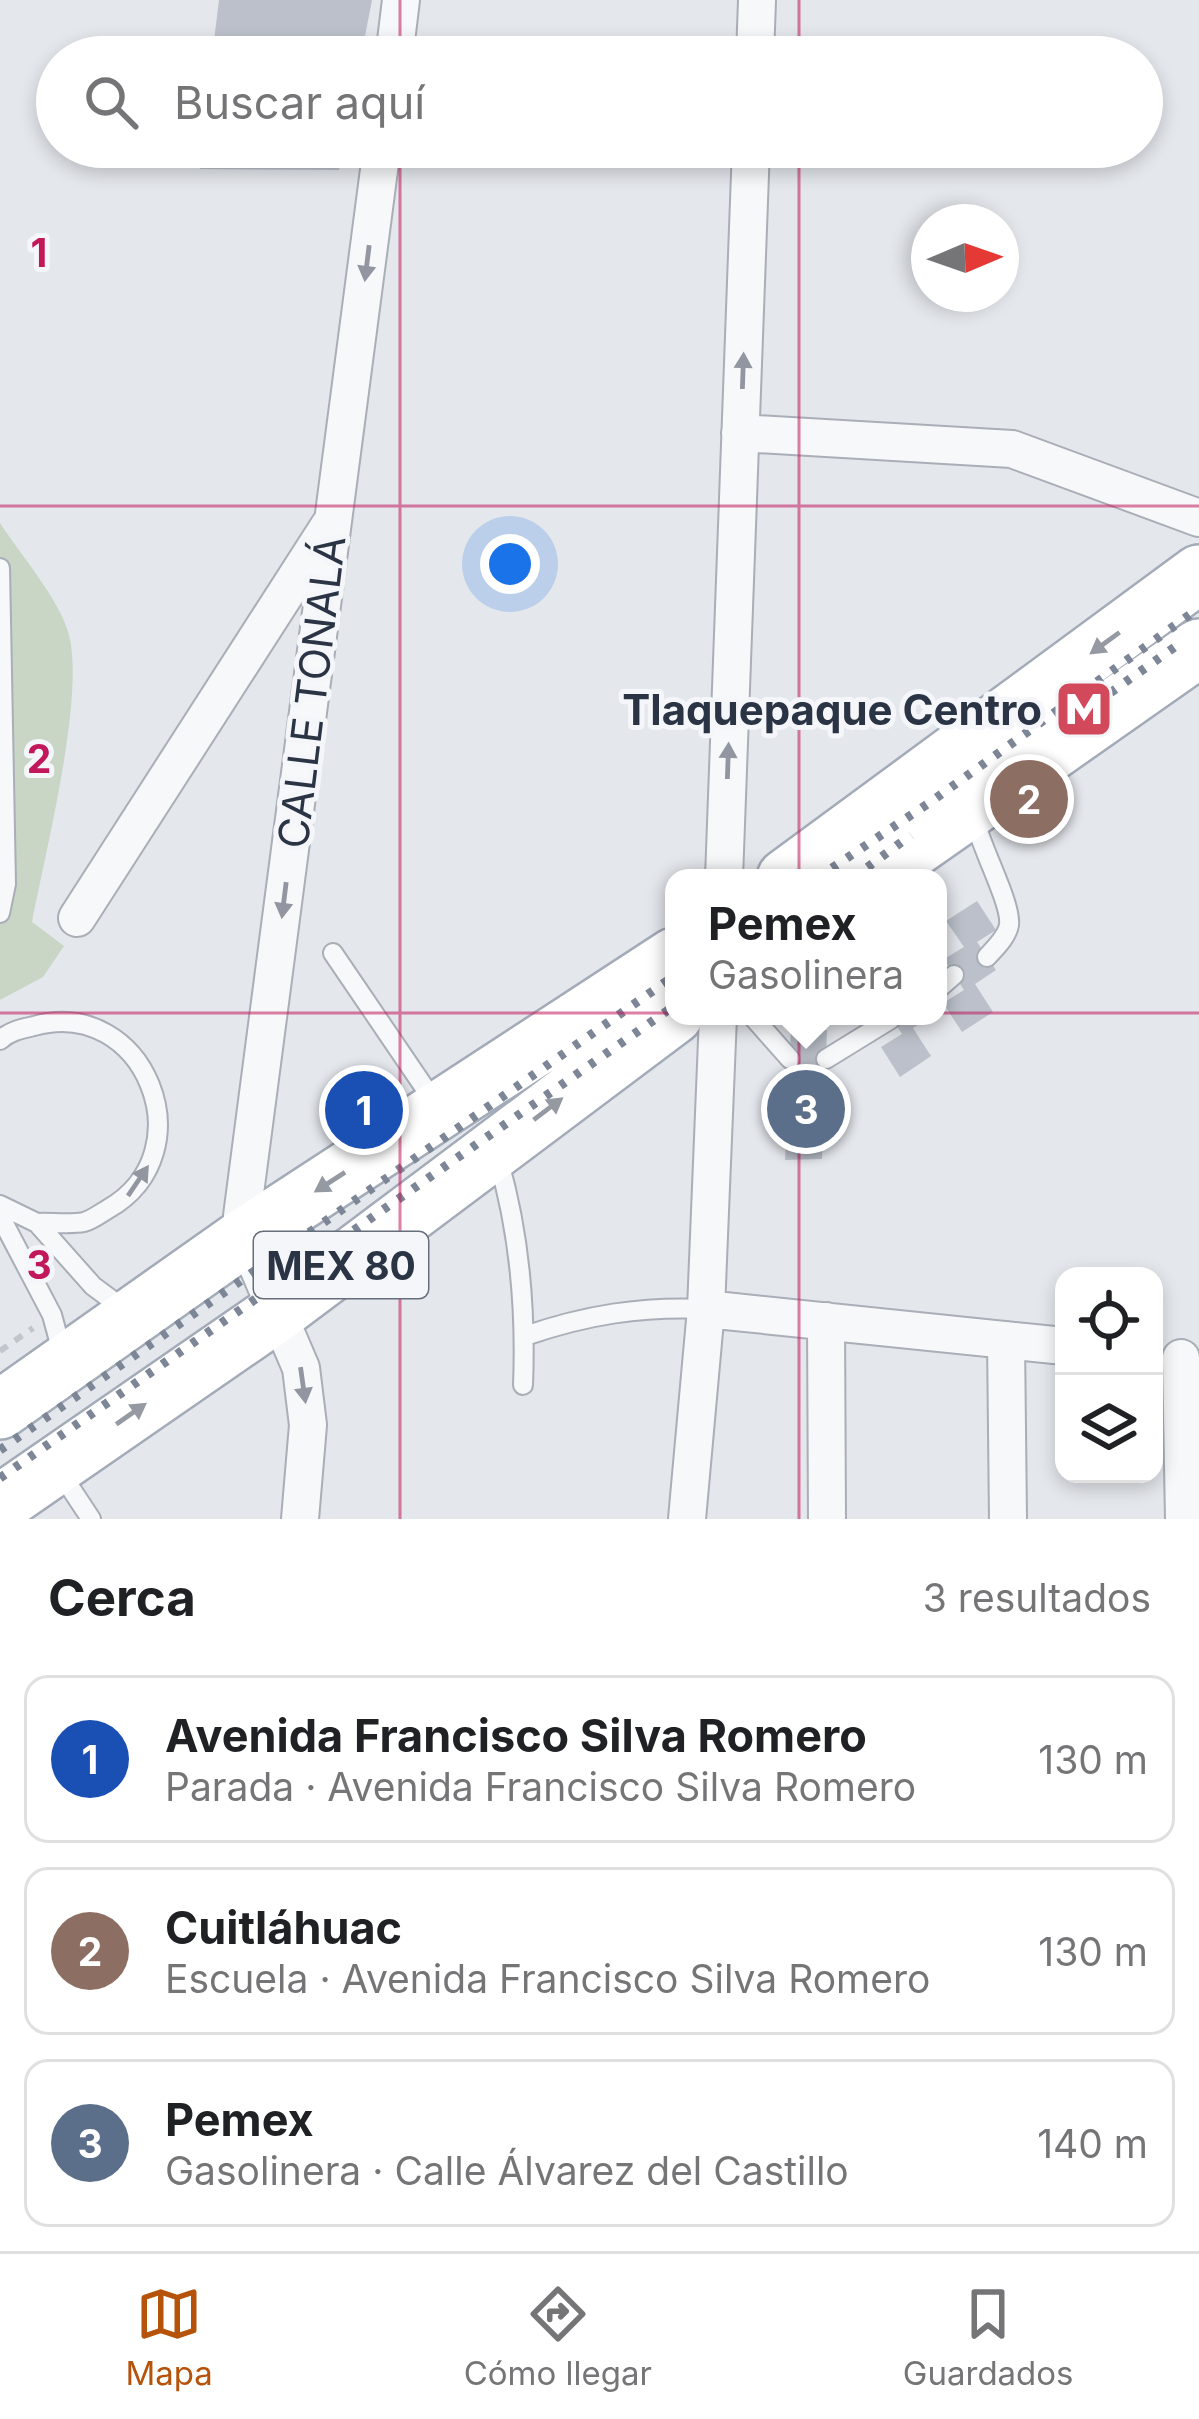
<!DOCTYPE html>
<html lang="es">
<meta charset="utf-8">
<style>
body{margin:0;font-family:Inter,sans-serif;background:#f2f2f2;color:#202124}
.controls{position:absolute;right:36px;bottom:36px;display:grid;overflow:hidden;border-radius:24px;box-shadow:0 6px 18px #0003}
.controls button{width:108px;height:108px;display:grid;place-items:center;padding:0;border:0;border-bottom:3px solid #e0e0e0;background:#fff;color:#202124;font:60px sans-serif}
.compass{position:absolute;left:911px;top:204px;width:108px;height:108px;border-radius:50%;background:#fff;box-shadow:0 6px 18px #0003;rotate:88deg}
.you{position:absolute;left:510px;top:564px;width:42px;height:42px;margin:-30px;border:9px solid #fff;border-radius:50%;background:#1a73e8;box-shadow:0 0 0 18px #1a73e833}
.badge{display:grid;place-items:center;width:78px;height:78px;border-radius:50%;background:#b45309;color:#fff;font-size:39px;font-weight:700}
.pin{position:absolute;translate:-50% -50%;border:6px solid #fff;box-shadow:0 3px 12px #0006}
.popup{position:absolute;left:665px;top:869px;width:282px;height:156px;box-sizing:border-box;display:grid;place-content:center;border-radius:24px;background:#fff;filter:drop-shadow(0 3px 9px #0005);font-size:39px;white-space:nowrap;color:#757577}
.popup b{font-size:45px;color:#202124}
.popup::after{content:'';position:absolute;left:50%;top:100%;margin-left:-24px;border:24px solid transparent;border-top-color:#fff}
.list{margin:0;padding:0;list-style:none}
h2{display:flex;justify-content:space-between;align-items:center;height:156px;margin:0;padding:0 48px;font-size:51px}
h2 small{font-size:39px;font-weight:400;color:#757577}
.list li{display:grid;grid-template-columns:78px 1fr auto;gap:36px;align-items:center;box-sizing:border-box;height:168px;margin:0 24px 24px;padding:0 24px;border:3px solid #e0e0e0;border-radius:24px}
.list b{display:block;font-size:45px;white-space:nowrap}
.list p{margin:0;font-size:39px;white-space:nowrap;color:#757577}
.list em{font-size:39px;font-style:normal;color:#757577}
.icon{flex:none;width:66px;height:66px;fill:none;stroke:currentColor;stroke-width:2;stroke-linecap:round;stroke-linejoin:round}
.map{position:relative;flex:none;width:1199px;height:1519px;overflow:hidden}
.search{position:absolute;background:#fff;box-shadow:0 6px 18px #0003;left:36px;right:36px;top:36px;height:132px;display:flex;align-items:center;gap:30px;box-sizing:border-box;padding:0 42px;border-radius:66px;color:#757577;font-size:45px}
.sheet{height:732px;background:#fff}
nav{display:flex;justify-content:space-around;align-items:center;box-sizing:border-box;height:168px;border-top:3px solid #e0e0e0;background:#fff;font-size:33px;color:#757577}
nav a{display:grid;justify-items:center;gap:6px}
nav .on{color:#b45309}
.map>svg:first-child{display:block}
.grass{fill:#c9d6c5}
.building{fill:#bbc0ca}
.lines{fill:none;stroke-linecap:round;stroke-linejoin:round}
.lane-casing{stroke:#a9aeb7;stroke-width:22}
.street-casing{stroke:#a9aeb7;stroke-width:40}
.primary-casing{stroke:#a3abb8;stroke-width:62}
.path{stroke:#c2c5cb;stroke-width:6;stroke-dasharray:9 9;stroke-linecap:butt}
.lane{stroke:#f7f8fa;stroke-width:18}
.street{stroke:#f7f8fa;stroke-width:36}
.primary{stroke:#fff;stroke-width:57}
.rail{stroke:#7d8696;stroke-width:9;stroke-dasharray:6 12;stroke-linecap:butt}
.oneway{fill:#9196a0}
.oneway2{fill:#959aa2}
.grid{fill:none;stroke:#c2185b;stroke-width:3;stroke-opacity:0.55}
.labels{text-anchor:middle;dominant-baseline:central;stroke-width:10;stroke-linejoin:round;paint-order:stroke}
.shield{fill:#f4f6f9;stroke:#676e7b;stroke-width:3}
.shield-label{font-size:39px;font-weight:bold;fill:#2b3445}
.street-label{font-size:42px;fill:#2b3445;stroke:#f4f6f9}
.poi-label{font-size:42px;font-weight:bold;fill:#2b3445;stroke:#f4f6f9;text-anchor:end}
.grid-label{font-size:39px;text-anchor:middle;font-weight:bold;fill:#c2185b;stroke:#f4f6f9;stroke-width:10;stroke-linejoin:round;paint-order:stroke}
</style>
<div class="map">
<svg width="1199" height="1519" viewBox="0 0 1199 1519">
<rect width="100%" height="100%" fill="#e4e7ec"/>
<path class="grass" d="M0,523C20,554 60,600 69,635C85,698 45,853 32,922L64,946L43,977L0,1000Z"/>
<path class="building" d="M219,0H372L361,57H212Z
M202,147H344L339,170L200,169Z
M977,901L996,930L977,942L996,970L975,984L993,1012L962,1032L943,1003L964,990L944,959L964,947L946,921Z
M890,1016H932L913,1028L931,1056L900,1077L881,1047L902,1034Z
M791,1029L827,1030L822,1159L785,1160Z"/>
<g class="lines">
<g class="lane-casing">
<path id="lane" d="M0,568L6,884L0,913
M973,813C978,843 1012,903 1009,925C1007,937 995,948 987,957
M333,953L437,1106
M938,989L954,975
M752,1016L790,1059
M0,1040C10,1031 21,1029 34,1026C144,995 208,1152 108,1209C101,1213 92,1220 84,1222C69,1225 51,1222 37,1223
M826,1059L891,1019
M498,1159C520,1234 526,1308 523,1385
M0,1205L37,1223L93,1286L128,1312
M0,1216L52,1315L64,1359
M525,1336C586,1315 641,1306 706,1309
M58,1469L91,1519"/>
</g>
<g class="street-casing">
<path id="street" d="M394,57L401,0
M755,57L757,0
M740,433L1012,449L1199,518
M724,878L751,147
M77,918L329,526
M706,1309L1064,1346
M826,1321L827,1519
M1006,1340L1008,1519
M1181,1358L1184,1519
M300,1519L308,1425L301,1368L245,1237L242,1216L382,147
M687,1519L706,1309L718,1016"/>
</g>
<g class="primary-casing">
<path id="primary" d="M786,878L1199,574
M871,878L1199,648
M0,1410L245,1237L674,957
M0,1504L278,1312L674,1015"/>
</g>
<path class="path" d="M0,1351L33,1328"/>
<use href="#lane" class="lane"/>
<use href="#street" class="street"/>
<use href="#primary" class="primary"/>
<path class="rail" d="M1096,703L1179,644
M817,878L932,801L1199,608
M853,878L911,835
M0,1450L674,976
M0,1478L674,1006"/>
</g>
<defs><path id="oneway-solid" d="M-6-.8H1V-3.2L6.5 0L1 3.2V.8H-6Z" transform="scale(3)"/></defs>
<g class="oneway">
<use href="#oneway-solid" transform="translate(367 263) rotate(97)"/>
<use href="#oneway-solid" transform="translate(743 371) rotate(-88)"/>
<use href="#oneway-solid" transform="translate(728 761) rotate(-88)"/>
<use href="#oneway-solid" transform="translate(284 900) rotate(97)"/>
<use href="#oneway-solid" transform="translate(138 1181) rotate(-56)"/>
<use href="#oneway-solid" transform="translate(303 1385) rotate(82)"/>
</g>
<g class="oneway2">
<use href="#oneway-solid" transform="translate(1105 643) rotate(144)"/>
<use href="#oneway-solid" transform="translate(548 1109) rotate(-37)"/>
<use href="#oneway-solid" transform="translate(330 1182) rotate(147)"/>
<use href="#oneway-solid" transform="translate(131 1414) rotate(-35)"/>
</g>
<path class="grid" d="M400,0V57M799,0V57M400,147V1519M799,147V1519M0,506H1199M0,1013H1199"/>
<defs>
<g id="metro-square" transform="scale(3)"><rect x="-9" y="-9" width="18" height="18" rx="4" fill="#d1495b" stroke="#f4f6f9"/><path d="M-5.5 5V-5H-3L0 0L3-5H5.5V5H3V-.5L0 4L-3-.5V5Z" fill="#fff"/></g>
</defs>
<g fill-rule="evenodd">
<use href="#metro-square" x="1084" y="709"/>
</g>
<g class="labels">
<rect class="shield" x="254" y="1232" width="174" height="66" rx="9"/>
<g class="shield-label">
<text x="341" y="1265">MEX 80</text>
</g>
<g class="street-label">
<text transform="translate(311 692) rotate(-83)">CALLE TONALÁ</text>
</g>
<g class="poi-label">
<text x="1042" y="709">Tlaquepaque Centro</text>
</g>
</g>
<g class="grid-label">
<text x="39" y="267">1</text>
<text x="39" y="773">2</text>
<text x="39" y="1279">3</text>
</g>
</svg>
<div class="controls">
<button><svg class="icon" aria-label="locate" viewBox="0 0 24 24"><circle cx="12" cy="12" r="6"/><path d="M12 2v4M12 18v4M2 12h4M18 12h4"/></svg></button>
<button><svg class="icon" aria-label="layers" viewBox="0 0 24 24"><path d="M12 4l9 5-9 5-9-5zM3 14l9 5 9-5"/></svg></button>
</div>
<svg class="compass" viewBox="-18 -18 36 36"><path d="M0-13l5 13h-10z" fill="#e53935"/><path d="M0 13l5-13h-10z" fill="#757577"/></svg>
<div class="you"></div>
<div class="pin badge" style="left:364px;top:1110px;background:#1a4fb4">1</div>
<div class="pin badge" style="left:1029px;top:799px;background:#8d6e63">2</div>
<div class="pin badge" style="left:806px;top:1109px;background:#5c6f8a">3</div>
<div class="popup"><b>Pemex</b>Gasolinera</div>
<div class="search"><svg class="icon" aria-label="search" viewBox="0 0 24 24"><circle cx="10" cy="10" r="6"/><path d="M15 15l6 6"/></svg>Buscar aquí</div>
</div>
<section class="sheet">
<h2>Cerca<small>3 resultados</small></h2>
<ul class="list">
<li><span class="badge" style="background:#1a4fb4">1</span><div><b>Avenida Francisco Silva Romero</b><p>Parada · Avenida Francisco Silva Romero</p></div><em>130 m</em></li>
<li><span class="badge" style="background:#8d6e63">2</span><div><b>Cuitláhuac</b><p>Escuela · Avenida Francisco Silva Romero</p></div><em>130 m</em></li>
<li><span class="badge" style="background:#5c6f8a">3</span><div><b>Pemex</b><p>Gasolinera · Calle Álvarez del Castillo</p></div><em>140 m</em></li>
</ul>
</section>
<nav>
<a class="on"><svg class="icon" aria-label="map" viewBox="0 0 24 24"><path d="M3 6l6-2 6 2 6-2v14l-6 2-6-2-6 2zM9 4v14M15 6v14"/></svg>Mapa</a>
<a><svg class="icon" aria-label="directions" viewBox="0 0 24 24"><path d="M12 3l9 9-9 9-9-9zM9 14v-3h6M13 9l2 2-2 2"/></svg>Cómo llegar</a>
<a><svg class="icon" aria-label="saved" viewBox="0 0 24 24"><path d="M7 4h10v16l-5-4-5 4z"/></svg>Guardados</a>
</nav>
